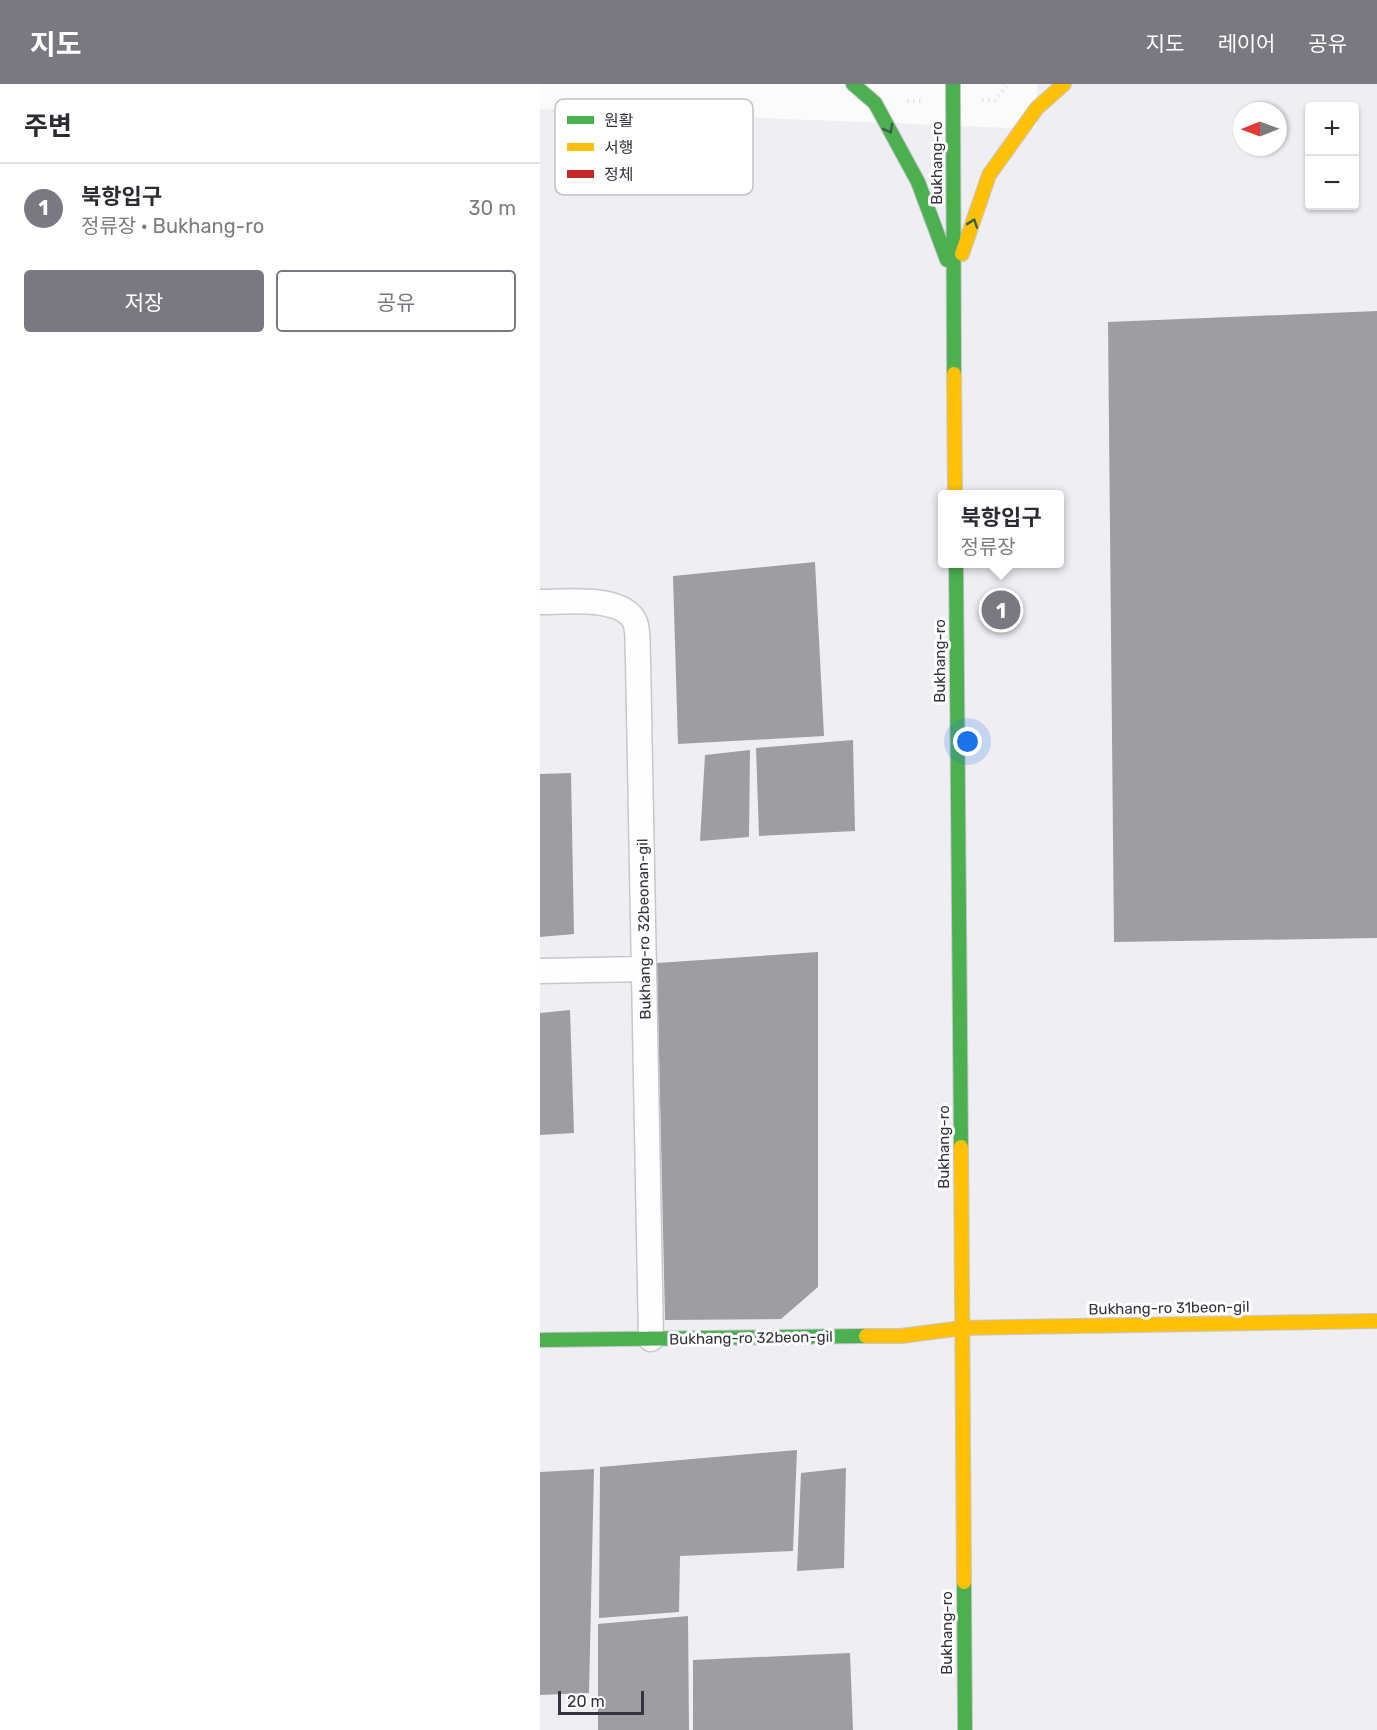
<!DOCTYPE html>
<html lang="ko">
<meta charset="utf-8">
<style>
body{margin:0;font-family:Rubik,"Noto Sans KR",sans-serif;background:#f7f7f7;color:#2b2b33}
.controls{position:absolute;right:18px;top:18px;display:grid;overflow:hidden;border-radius:6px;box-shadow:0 2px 4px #0004}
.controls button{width:54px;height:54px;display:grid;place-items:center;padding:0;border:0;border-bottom:2px solid #e1e1e2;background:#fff;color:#2b2b33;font:30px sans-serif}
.compass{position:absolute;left:693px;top:18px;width:54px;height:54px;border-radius:50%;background:#fff;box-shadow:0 2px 4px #0004;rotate:269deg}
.scale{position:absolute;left:18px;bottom:15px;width:86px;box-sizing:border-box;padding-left:6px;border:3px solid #35333f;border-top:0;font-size:16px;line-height:21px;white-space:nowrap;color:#35333f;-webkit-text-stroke:4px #fff;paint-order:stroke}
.you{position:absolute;left:428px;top:658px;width:21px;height:21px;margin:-15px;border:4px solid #fff;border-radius:50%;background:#1a73e8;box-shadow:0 0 0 9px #1a73e833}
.badge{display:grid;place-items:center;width:39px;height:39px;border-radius:50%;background:#7a7981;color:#fff;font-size:20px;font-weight:700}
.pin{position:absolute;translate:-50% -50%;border:3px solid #fff;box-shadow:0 2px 6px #0006}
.popup{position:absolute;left:398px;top:406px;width:126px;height:78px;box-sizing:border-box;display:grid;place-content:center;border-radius:6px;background:#fff;filter:drop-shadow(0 2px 4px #0005);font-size:20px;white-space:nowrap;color:#7c7c81}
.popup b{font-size:22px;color:#2b2b33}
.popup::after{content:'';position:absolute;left:50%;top:100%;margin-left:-12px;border:12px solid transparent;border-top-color:#fff}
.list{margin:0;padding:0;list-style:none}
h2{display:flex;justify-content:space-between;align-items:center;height:78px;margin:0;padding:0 24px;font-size:26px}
h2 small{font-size:20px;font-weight:400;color:#7c7c81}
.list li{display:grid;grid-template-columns:39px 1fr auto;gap:18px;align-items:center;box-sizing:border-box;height:90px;padding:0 24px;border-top:2px solid #e1e1e2}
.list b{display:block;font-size:22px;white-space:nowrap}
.list p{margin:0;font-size:20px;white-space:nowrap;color:#7c7c81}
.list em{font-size:20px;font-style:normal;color:#7c7c81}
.actions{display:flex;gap:12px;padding:18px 24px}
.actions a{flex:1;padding:14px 0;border:2px solid #7a7981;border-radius:6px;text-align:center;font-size:21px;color:#7a7981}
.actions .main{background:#7a7981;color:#fff}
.map{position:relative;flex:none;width:837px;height:1646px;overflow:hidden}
header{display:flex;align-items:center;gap:36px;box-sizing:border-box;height:84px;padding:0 30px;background:#7a7981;color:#fff}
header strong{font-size:28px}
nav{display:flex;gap:33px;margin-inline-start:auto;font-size:21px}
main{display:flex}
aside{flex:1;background:#fff}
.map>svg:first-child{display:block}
.built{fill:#efeef3;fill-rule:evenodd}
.building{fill:#9e9da2}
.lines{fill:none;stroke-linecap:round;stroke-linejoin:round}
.street-casing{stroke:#c7c6cc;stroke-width:27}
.fast-casing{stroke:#c7c6cc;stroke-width:16}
.slow-casing{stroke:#c7c6cc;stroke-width:16}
.path{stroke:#e4e4e4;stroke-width:4;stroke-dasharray:1.5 4.5;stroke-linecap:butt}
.street{stroke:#fefefe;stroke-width:24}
.fast{stroke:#4caf50;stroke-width:14}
.slow{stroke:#ffc107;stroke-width:14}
.oneway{stroke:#3d5e45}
.labels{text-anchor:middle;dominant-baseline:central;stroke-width:6;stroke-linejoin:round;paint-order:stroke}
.street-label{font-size:15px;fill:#35333f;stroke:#fff}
.key{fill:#fff;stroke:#c2c2c5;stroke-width:1.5}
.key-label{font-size:16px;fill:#35333f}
</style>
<header>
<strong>지도</strong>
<nav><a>지도</a><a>레이어</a><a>공유</a></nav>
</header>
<main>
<aside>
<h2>주변<small></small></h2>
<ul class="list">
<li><span class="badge">1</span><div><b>북항입구</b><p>정류장 · Bukhang-ro</p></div><em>30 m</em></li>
</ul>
<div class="actions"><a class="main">저장</a><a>공유</a></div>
</aside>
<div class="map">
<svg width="837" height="1646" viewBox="0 0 837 1646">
<rect width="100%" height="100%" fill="#fbfbfb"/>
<path class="built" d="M497,0H837V1646H0V25L496,45ZM770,22H814V122H770ZM702,27H738V63H702ZM402,410H520V480H402Z"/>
<path class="building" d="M837,227V854L574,858L568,238Z
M275,478L284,652L138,660L133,492Z
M313,656L315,747L219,752L216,664Z
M210,666L209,753L160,757L165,671Z
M31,689L34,850L0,853V690Z
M278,868V1203L241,1235L125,1236L117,879Z
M30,926L34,1049L0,1051V929Z
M257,1366L253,1467L140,1472L139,1528L59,1534L60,1383Z
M306,1384L304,1484L257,1487L261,1389Z
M54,1385L49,1609L0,1611V1388Z
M148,1532L149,1646H58V1540Z
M310,1569L313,1646H153V1576Z"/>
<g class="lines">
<g class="street-casing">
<path id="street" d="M0,518C25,518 83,511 95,538C99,548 97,565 98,575L111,1255
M0,887L104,885"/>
</g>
<g class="fast-casing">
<path id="fast" d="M313,0L335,19L378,98L407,176
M413,0L414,290
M416,480L421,1063
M0,1256L326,1252
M424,1498L425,1646"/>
</g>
<g class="slow-casing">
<path id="slow" d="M422,170L449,91L497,24L524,0
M414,290L415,410
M421,1063L424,1498
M326,1252H361L422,1244L837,1237"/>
</g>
<path class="path" d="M442,16H455L468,0
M367,17H383"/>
<use href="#street" class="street"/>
<use href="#fast" class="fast"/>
<use href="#slow" class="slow"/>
</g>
<defs><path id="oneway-chevron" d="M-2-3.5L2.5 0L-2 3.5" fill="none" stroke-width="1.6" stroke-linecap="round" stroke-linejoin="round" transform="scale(1.5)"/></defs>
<g class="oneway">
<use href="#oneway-chevron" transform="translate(349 45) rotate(61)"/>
<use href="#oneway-chevron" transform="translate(433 139) rotate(-71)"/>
</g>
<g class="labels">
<g class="street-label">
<text transform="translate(397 79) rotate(-90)">Bukhang-ro</text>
<text transform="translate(400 577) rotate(-90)">Bukhang-ro</text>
<text transform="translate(104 845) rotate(-91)">Bukhang-ro 32beonan-gil</text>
<text transform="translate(404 1063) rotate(-90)">Bukhang-ro</text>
<text transform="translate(629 1224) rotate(-1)">Bukhang-ro 31beon-gil</text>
<text transform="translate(211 1254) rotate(-1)">Bukhang-ro 32beon-gil</text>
<text transform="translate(407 1549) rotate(-90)">Bukhang-ro</text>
</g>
</g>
<rect x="15" y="15" width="198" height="96" rx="9" class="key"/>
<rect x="27" y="32" width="27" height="8" fill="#4caf50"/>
<rect x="27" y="59" width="27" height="8" fill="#ffc107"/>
<rect x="27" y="86" width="27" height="8" fill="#c62828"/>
<g class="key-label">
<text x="64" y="42">원활</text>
<text x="64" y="69">서행</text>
<text x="64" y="96">정체</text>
</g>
</svg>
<div class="controls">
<button>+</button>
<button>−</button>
</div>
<svg class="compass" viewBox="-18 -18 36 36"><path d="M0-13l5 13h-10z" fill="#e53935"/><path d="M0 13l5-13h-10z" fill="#7c7c81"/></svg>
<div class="scale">20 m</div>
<div class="you"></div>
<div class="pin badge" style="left:461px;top:526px">1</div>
<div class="popup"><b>북항입구</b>정류장</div>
</div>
</main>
